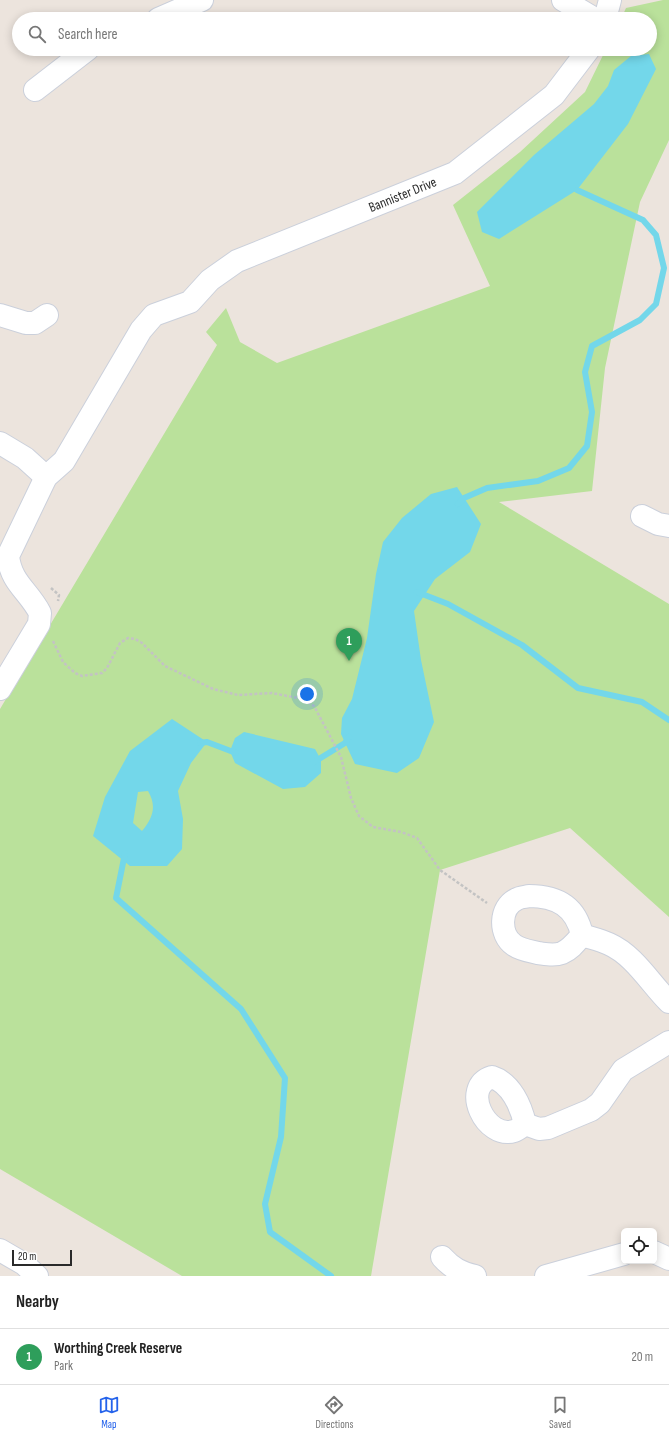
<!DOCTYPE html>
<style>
body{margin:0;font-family:"Sofia Sans Condensed",sans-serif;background:#f6f6f6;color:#222}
.controls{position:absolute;right:12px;bottom:12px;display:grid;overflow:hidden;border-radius:6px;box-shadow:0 2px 10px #0003}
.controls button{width:36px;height:36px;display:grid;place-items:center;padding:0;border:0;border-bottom:1px solid #e0e0e0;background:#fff;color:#222;font:20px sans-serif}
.scale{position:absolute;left:12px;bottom:10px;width:60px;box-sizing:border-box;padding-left:4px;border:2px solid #2a2a2a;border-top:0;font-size:11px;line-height:14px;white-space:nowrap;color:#2a2a2a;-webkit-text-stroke:3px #fff;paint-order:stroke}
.you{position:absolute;left:307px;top:694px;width:14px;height:14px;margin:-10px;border:3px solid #fff;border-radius:50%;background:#1a73e8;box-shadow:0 0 0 6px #1a73e833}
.badge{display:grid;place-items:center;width:26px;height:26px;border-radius:50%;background:#2563eb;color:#fff;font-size:13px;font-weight:700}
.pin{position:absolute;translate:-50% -33px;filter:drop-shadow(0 1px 2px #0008)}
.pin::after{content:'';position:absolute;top:21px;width:14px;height:12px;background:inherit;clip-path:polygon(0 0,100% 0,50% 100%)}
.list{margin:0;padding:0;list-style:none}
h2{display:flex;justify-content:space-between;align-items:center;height:52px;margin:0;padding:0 16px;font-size:17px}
h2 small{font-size:13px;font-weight:400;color:#767676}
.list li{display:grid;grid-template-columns:26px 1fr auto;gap:12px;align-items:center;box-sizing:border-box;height:56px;padding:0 16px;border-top:1px solid #e0e0e0}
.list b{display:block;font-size:15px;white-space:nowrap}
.list p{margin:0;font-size:13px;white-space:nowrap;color:#767676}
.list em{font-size:13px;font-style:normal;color:#767676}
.icon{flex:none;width:22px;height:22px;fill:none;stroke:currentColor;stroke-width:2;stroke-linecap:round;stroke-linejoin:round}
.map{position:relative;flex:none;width:669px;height:1276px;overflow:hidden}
.search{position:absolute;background:#fff;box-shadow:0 2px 10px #0003;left:12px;right:12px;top:12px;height:44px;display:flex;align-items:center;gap:10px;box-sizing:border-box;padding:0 14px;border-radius:22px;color:#767676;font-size:15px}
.sheet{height:108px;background:#fff}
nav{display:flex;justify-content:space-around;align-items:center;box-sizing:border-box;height:56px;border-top:1px solid #e0e0e0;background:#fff;font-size:11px;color:#767676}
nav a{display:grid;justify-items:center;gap:2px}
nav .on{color:#2563eb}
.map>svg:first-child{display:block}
.green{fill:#bae19b}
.water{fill:#73d7ea;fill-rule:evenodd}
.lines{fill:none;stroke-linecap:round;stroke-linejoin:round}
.stream{stroke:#73d7ea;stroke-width:6}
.minor-casing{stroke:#cbd0db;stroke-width:24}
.path{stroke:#c3c3c3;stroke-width:2.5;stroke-dasharray:3 2;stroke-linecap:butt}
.minor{stroke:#fff;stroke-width:22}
.labels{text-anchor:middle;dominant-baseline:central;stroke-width:4;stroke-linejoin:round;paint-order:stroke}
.street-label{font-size:14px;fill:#2a2a2a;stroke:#fff}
</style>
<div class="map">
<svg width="669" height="1276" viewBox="0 0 669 1276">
<rect width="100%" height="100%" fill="#ece4dd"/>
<path class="green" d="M663,0H669V140L640,202L605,368L592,491L499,502L669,604V917L570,828L440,870L371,1276H182L0,1169V709L217,345L206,332L226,308L240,342L277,363L490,286L453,205L520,152L585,92L606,49H650V19H621L626,8Z"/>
<path class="water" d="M649,54L656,69L628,124L577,190L499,239L482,232L477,212L534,155L594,104L608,86L614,70L631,56Z
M457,487L481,524L470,552L435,579L414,611L421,660L434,722L419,758L397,773L355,764L341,734L342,718L352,699L367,638L376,574L383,542L402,518L431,494Z
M172,719L207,742L191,763L178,791L183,819L182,849L167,866H130L93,836L105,797L130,751ZM148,791C157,806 153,818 142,831L133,823L138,792Z
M244,732L315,749L321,760V773L305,787L283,789L235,763L230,751L235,738Z"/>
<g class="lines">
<path class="stream" d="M458,504L464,498L487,488L538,481L569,468L587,446L592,412L585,372L592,346L640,320L656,304L664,268L656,235L643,220L577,190
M417,592L448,604L522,645L578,688L642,702L669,720
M200,743L207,742L236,753
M314,762L345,743L349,737
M125,853L116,898L241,1009L285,1078L281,1137L265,1204L270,1232L331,1276"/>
<g class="minor-casing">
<g id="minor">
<path d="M563,0L595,19"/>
<path d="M158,19L202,0"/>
<path d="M605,19L610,0"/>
<path d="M35,90L88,49"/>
<path d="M0,315L26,323H35L47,315"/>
<path d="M0,443L25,458L46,477"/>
<path d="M642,516L658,524L669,526"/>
<path id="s1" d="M0,689L39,624L40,613C28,590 11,583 8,556L46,477L64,461L141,330L154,315L190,302L210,280L237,261L455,173L554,95L589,49"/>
<path d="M529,896C557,896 576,907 582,935C576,942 571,949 562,953C554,956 546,954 538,953C530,951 521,950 514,945C499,935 499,907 517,899C520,897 525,897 529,896Z"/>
<path d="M582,935C591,938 600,940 609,944C634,955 650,983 669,1002"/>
<path d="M492,1077C511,1083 521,1106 525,1124C522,1126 518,1130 514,1131C486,1140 460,1087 492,1077Z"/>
<path d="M525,1124L539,1129L548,1128L591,1110L600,1103L623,1070L669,1042"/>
<path d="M0,1250L24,1264L37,1276"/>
<path d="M654,1252L669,1259"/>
<path d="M442,1257C452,1268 461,1273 475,1276"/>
<path d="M546,1276L624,1254"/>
</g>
</g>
<path class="path" d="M51,588L59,595L58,601
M53,641L63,662L75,673L82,676L102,673L107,668L120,643L128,638L135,639L142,643L165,666L213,689L238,695L272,693L303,699L314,706L341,757L351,798L359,816L373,827L401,832L417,838L440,870L487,903"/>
<use href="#minor" class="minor"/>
</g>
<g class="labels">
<g class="street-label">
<text stroke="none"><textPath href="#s1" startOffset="716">Bannister Drive</textPath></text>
</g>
</g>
</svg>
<div class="controls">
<button><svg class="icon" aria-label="locate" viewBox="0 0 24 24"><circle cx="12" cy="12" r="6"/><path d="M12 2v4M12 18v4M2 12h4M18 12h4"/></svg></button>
</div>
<div class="scale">20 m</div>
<div class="you"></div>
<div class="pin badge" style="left:349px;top:661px;background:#2e9e5b">1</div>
<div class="search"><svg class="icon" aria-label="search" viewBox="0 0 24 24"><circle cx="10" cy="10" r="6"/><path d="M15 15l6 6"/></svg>Search here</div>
</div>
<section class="sheet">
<h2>Nearby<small></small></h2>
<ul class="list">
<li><span class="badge" style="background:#2e9e5b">1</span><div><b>Worthing Creek Reserve</b><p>Park</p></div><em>20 m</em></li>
</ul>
</section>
<nav>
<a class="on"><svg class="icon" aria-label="map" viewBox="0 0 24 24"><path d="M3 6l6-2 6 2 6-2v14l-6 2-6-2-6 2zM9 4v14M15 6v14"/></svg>Map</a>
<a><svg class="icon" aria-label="directions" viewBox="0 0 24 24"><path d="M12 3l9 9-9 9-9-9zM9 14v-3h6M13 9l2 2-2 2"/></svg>Directions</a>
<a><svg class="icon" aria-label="saved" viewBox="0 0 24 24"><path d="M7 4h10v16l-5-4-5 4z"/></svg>Saved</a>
</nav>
